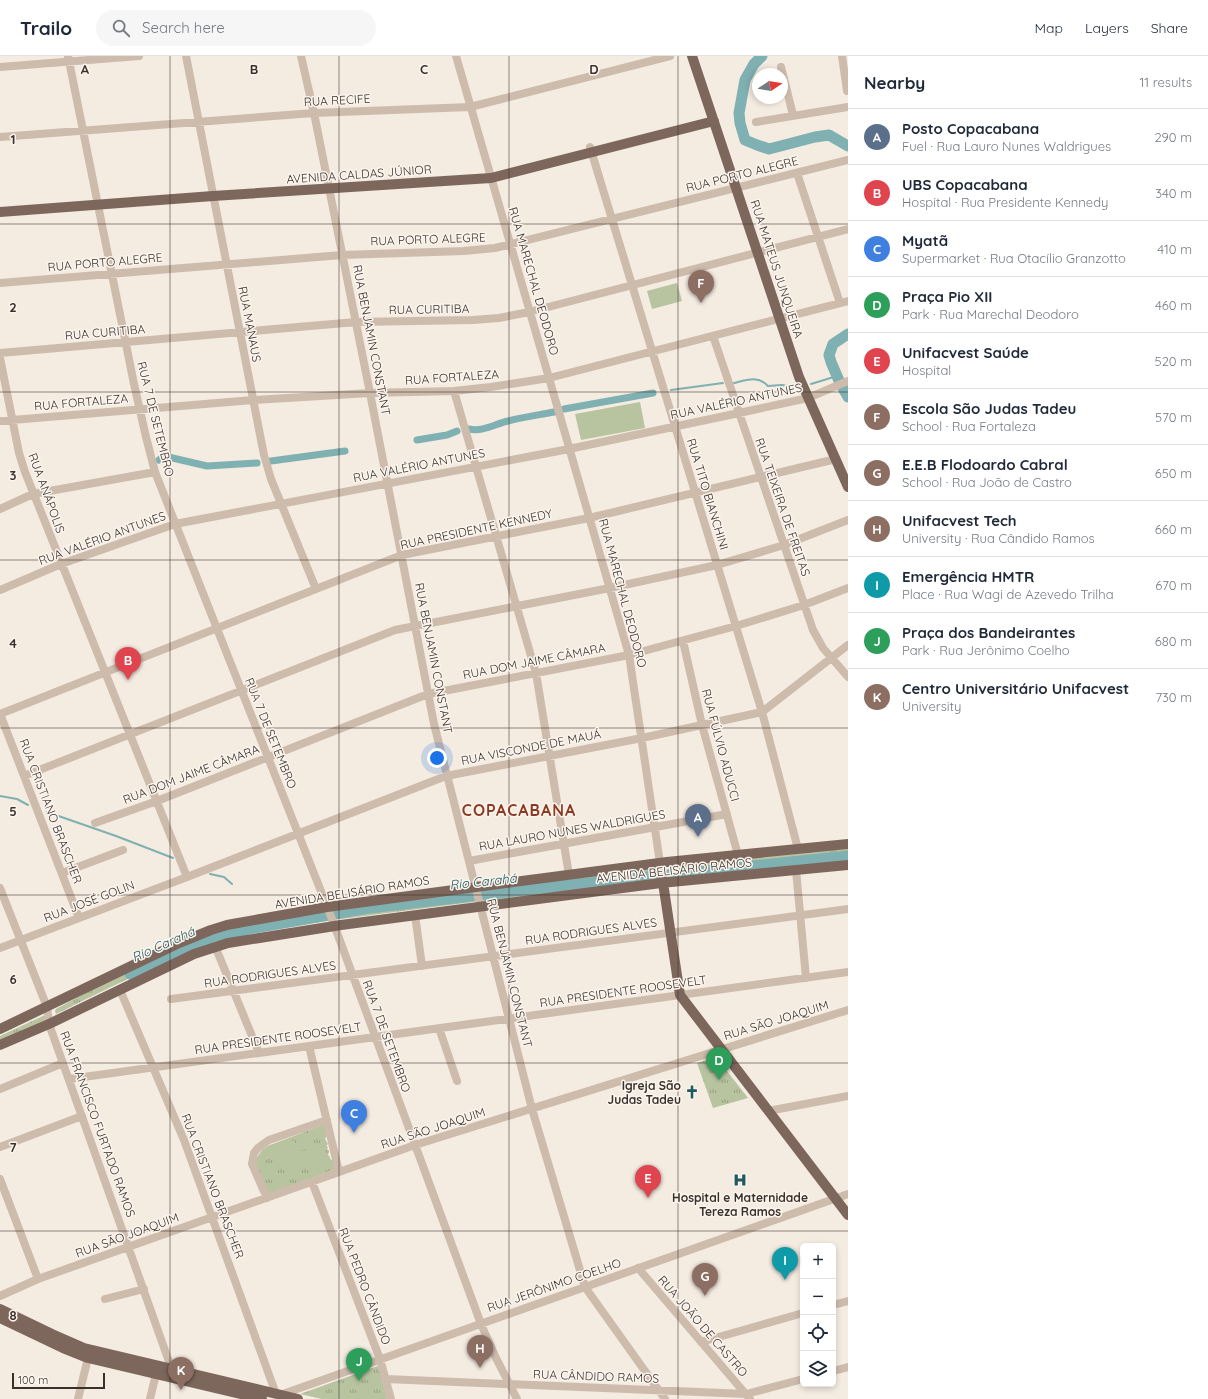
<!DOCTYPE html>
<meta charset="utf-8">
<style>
body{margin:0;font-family:Quicksand,sans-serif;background:#f6f6f7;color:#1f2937}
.controls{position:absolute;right:12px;bottom:12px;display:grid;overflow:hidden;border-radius:6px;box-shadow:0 2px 6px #0003}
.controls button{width:36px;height:36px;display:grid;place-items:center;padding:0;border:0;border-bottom:1px solid #e0e1e3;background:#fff;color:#1f2937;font:20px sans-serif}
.compass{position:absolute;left:752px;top:12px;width:36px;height:36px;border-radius:50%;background:#fff;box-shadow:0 2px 6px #0003;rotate:78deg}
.scale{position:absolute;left:12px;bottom:10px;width:93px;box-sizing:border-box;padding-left:4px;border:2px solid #3b302b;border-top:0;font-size:11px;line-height:14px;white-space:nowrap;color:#3b302b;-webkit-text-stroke:3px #fbf5ee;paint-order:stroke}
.you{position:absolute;left:437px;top:702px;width:14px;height:14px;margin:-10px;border:3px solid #fff;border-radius:50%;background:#1a73e8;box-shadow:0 0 0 6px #1a73e833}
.badge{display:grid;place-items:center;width:26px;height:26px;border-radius:50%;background:#111827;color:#fff;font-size:13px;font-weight:700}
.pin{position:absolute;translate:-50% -33px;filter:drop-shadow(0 1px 2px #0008)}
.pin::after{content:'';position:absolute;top:21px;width:14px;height:12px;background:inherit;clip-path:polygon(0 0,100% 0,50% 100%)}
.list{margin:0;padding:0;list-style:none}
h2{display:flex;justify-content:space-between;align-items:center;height:52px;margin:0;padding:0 16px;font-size:17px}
h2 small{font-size:13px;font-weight:400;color:#747a83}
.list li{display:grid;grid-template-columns:26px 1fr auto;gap:12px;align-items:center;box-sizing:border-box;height:56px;padding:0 16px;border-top:1px solid #e0e1e3}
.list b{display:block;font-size:15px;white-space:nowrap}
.list p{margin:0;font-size:13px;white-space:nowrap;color:#747a83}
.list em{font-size:13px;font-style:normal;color:#747a83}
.icon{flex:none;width:22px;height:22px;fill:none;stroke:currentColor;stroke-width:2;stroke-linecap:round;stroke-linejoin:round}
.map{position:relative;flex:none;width:848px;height:1343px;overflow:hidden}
header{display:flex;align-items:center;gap:24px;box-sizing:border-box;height:56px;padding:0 20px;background:#fff;border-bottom:1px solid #e0e1e3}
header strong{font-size:19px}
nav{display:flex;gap:22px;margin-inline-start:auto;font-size:14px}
.search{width:280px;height:36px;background:#f6f6f7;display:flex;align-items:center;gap:10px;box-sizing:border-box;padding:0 14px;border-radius:22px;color:#747a83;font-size:15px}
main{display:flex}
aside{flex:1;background:#fff}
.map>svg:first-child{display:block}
.grass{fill:url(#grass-tufts)}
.pitch{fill:#b8c4a0}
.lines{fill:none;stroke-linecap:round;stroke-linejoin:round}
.stream{stroke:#7fb0b2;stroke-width:2}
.canal{stroke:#7fb0b2;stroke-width:7}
.river{stroke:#7fb0b2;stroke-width:11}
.minor{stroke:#cdbbac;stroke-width:8}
.major{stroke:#7d675c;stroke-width:10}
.grid{fill:none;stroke:#3b302b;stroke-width:1;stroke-opacity:0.55}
.labels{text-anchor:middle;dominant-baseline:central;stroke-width:3;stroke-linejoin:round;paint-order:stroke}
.street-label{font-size:12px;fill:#3b302b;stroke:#fbf5ee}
.poi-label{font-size:12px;font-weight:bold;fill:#3b302b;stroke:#fbf5ee;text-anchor:end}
.water-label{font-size:13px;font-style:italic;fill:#1f5a5e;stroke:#fbf5ee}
.district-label{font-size:16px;font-weight:bold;letter-spacing:1px;fill:#8c3b22;stroke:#fbf5ee}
.grid-label{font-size:13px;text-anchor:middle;font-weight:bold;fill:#3b302b;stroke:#fbf5ee;stroke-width:3;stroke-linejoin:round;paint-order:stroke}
</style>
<header>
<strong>Trailo</strong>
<div class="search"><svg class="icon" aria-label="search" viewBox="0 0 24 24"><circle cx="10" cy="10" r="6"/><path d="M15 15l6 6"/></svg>Search here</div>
<nav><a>Map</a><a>Layers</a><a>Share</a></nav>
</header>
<main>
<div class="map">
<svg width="848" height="1343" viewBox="0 0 848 1343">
<defs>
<pattern id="grass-tufts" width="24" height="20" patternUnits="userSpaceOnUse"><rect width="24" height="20" fill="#b8c4a0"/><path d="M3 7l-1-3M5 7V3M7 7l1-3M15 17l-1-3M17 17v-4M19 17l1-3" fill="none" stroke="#97a083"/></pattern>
</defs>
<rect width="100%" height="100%" fill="#f4ebe1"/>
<path class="grass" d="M848,791V804L671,821L669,810Z
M660,810L662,822L486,846L483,844L481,833Z
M473,836L474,845L473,846L341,863L338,862L336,855L338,854Z
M324,854L326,865C293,871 259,874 227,884C167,901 112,931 56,958L55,955L56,953L106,926L216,875Z
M45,959L47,965L0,986V980Z
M716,1001L748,1042L713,1052L697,1007Z
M323,1069L325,1070L328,1078L325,1083L328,1088L326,1090L328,1091L327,1093L329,1095L328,1099L330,1101V1103L334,1105L336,1113L268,1138L256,1113V1103L262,1094L270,1089Z
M378,1310L379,1312L387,1343H322L300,1338Z"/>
<path class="pitch" d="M677,227L682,245L652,253L647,235Z
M640,346L645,372L581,384L575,358Z
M289,1083L294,1085L295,1089C288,1100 278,1101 266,1100L265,1094L267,1091Z
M316,1091L321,1107L289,1116L285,1100Z"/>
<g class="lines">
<path class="stream" d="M734,327C746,324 758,319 768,330L782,329L793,331
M811,328L837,320
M671,334L723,327
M0,740L17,743L28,749
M47,756L116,780L173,802
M210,818L224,821L232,828
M269,866L270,870"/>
<path class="canal" d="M564,353L653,337
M469,373C483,376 495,368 508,365C523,361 539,359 554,356
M417,384L447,379L457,375
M159,404L164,400L207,410L257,407
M271,405L345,395"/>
<path class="river" d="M762,0L754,8L745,24L739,57L740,67L745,84L757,89L769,93L815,81L829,79L848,90
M848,278L833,288L829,299L831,306L840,327L848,341
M130,918L209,883L254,872L369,852L541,832L848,800"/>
<path class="minor" d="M68,0L134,328L146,381L155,416L332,863L481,1268L496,1302L517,1343
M186,0L264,399L271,423L316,533
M301,0L314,57L370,337L434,668L532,1053L585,1231L665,1343
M456,0L629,599L660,807
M842,0L847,35
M0,11L139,0
M781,11L793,59
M756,66L848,51
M0,81L314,57L470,51L670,0
M590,91L762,656L798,793
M797,117L840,247
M0,227L342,199L464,195L495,192L848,104
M713,280L813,574L823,592L848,621
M0,297L356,266L473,264L499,262L529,256L848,173
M0,302L19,397L25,416L187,821
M454,335L536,617L569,819
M0,365L253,344L370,337L454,335L491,331L549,322L848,245
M0,453L33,438L155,416
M0,534L61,508L175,468L569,393L739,357L808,342L848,325
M683,585L702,669L738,799
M0,658L402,499L589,462L836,403
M0,658L79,862
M24,720L395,574L610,532L717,509L784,489L848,464
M95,767L157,745L428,638L629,599L736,570L804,549L848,532
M469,805L727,758
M796,814L806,922
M62,817L123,794
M0,832L47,951L49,968L172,1314
M415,859L422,910
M215,890L259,997
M0,892L187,821L446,720L642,682L762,656L848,589
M120,934L184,1084L276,1338
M171,943L848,853
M439,972L457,1025
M309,990L339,1116
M69,1023L848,916
M0,1033L63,1007
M768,1055L848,1040
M0,1091L82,1060
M0,1123L38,1223
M312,1126L380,1303L391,1343
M267,1142L252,1108L254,1097L258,1092L269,1084L327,1064
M638,1212L750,1343
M0,1240L38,1223L415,1089L848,954
M105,1243L144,1233
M833,1249L848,1245
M701,1286L803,1257
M833,1315L848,1311
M386,1323L746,1338L803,1323
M280,1339L848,1138
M78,1343L88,1302
M150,1343L156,1318"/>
<path class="major" d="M692,0L799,321L848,431
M0,156L213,140L491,122L714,65
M660,807L680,939L848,1159
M0,973L179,887L211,874L227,869L327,851L476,831L667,806L848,788
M0,989L49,968L194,898L228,887L341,869L661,827L848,809
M0,1253L52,1278L84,1292L298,1343
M0,1262L63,1292L88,1302L262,1343"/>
</g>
<path class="grid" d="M170,0V1343M339,0V1343M509,0V1343M678,0V1343M0,168H848M0,336H848M0,504H848M0,672H848M0,839H848M0,1007H848M0,1175H848"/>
<defs>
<g id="church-bare" transform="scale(1.08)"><path d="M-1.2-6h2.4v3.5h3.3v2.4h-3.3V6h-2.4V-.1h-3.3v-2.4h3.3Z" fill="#1f5a5e" stroke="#fbf5ee" stroke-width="2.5" paint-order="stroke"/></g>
<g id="hospital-bare" transform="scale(1.08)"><path d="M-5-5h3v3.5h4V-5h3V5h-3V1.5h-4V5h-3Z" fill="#1f5a5e" stroke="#fbf5ee" stroke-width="2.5" paint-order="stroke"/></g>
</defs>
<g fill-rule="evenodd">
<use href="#church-bare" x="692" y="1036"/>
<use href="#hospital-bare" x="740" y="1124"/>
</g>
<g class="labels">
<g class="street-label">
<text transform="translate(337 44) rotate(-3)">RUA RECIFE</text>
<text transform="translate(359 118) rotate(-4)">AVENIDA CALDAS JÚNIOR</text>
<text transform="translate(742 118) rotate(-14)">RUA PORTO ALEGRE</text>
<text transform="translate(428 183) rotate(-2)">RUA PORTO ALEGRE</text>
<text transform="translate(105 206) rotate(-5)">RUA PORTO ALEGRE</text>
<text transform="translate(777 213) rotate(72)">RUA MATEUS JUNQUEIRA</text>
<text transform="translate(534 225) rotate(74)">RUA MARECHAL DEODORO</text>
<text transform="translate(429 253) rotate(-1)">RUA CURITIBA</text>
<text transform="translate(250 268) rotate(79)">RUA MANAUS</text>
<text transform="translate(105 276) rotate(-5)">RUA CURITIBA</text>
<text transform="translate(372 284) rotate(79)">RUA BENJAMIN CONSTANT</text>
<text transform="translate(452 321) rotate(-4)">RUA FORTALEZA</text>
<text transform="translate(736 345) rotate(-12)">RUA VALÉRIO ANTUNES</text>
<text transform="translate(81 346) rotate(-5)">RUA FORTALEZA</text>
<text transform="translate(156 363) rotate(76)">RUA 7 DE SETEMBRO</text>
<text transform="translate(419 409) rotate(-11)">RUA VALÉRIO ANTUNES</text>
<text transform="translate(47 437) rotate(70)">RUA ANÁPOLIS</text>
<text transform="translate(708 438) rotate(73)">RUA TITO BIANCHINI</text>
<text transform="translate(783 451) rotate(71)">RUA TEIXEIRA DE FREITAS</text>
<text transform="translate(476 473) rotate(-12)">RUA PRESIDENTE KENNEDY</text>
<text transform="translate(102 482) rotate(-20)">RUA VALÉRIO ANTUNES</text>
<text transform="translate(623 537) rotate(75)">RUA MARECHAL DEODORO</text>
<text transform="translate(434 602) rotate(79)">RUA BENJAMIN CONSTANT</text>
<text transform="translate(534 605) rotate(-11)">RUA DOM JAIME CÂMARA</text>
<text transform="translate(271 677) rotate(68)">RUA 7 DE SETEMBRO</text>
<text transform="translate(721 689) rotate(75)">RUA FÚLVIO ADUCCI</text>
<text transform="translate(531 691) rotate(-11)">RUA VISCONDE DE MAUÁ</text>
<text transform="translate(191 718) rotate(-21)">RUA DOM JAIME CÂMARA</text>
<text transform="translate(51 755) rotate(69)">RUA CRISTIANO BRASCHER</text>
<text transform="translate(572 774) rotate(-10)">RUA LAURO NUNES WALDRIGUES</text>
<text transform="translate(674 814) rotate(-6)">AVENIDA BELISÁRIO RAMOS</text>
<text transform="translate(352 836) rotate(-9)">AVENIDA BELISÁRIO RAMOS</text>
<text transform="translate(89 845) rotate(-21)">RUA JOSÉ GOLIN</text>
<text transform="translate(591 875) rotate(-8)">RUA RODRIGUES ALVES</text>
<text transform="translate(510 917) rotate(76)">RUA BENJAMIN CONSTANT</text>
<text transform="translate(270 918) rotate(-8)">RUA RODRIGUES ALVES</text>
<text transform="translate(623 935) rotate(-8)">RUA PRESIDENTE ROOSEVELT</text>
<text transform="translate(776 964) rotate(-17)">RUA SÃO JOAQUIM</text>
<text transform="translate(387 980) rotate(70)">RUA 7 DE SETEMBRO</text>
<text transform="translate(278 982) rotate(-8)">RUA PRESIDENTE ROOSEVELT</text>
<text transform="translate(98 1068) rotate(70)">RUA FRANCISCO FURTADO RAMOS</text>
<text transform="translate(433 1072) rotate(-18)">RUA SÃO JOAQUIM</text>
<text transform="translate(213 1130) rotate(69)">RUA CRISTIANO BRASCHER</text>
<text transform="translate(127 1179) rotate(-20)">RUA SÃO JOAQUIM</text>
<text transform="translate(554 1229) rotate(-19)">RUA JERÔNIMO COELHO</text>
<text transform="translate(365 1230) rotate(69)">RUA PEDRO CÂNDIDO</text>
<text transform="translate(703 1270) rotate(49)">RUA JOÃO DE CASTRO</text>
<text transform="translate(596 1320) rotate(2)">RUA CÂNDIDO RAMOS</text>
</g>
<g class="poi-label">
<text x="681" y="1029">Igreja São<tspan x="681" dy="14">Judas Tadeu</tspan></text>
<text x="740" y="1141" text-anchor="middle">Hospital e Maternidade<tspan x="740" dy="14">Tereza Ramos</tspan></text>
</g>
<g class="water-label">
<text transform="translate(483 825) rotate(-6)">Rio Carahá</text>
<text transform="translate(163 888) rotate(-24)">Rio Carahá</text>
</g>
<g class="district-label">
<text x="519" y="754">COPACABANA</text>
</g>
</g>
<g class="grid-label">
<text x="85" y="18">A</text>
<text x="254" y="18">B</text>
<text x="424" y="18">C</text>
<text x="594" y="18">D</text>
<text x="13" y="88">1</text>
<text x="13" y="256">2</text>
<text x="13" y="424">3</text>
<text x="13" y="592">4</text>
<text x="13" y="760">5</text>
<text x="13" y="928">6</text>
<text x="13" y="1096">7</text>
<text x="13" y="1264">8</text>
</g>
</svg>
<div class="controls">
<button>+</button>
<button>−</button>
<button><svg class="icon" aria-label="locate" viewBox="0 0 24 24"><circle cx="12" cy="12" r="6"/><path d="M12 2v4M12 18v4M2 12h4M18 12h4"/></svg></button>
<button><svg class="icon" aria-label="layers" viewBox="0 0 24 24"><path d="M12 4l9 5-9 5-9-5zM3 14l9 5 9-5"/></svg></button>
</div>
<svg class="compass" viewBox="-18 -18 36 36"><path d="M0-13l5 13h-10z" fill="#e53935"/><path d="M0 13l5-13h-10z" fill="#747a83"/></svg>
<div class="scale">100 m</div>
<div class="you"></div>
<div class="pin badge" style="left:698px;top:781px;background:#5c6f8a">A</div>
<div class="pin badge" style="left:128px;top:624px;background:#e0444e">B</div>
<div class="pin badge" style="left:354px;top:1077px;background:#3f7fe0">C</div>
<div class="pin badge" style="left:719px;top:1024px;background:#2e9e5b">D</div>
<div class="pin badge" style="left:648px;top:1142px;background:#e0444e">E</div>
<div class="pin badge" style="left:701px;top:247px;background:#8d6e63">F</div>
<div class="pin badge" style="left:705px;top:1240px;background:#8d6e63">G</div>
<div class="pin badge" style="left:480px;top:1312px;background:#8d6e63">H</div>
<div class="pin badge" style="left:785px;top:1224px;background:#0f9aa8">I</div>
<div class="pin badge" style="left:359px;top:1325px;background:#2e9e5b">J</div>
<div class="pin badge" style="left:181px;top:1334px;background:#8d6e63">K</div>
</div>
<aside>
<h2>Nearby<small>11 results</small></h2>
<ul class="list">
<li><span class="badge" style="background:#5c6f8a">A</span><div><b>Posto Copacabana</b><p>Fuel · Rua Lauro Nunes Waldrigues</p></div><em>290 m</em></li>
<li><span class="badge" style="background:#e0444e">B</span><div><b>UBS Copacabana</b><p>Hospital · Rua Presidente Kennedy</p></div><em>340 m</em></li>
<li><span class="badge" style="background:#3f7fe0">C</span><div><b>Myatã</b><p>Supermarket · Rua Otacílio Granzotto</p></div><em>410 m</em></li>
<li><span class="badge" style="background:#2e9e5b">D</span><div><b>Praça Pio XII</b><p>Park · Rua Marechal Deodoro</p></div><em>460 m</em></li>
<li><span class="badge" style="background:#e0444e">E</span><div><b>Unifacvest Saúde</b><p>Hospital</p></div><em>520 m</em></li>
<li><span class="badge" style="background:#8d6e63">F</span><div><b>Escola São Judas Tadeu</b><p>School · Rua Fortaleza</p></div><em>570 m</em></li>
<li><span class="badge" style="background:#8d6e63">G</span><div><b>E.E.B Flodoardo Cabral</b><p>School · Rua João de Castro</p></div><em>650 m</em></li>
<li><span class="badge" style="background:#8d6e63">H</span><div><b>Unifacvest Tech</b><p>University · Rua Cândido Ramos</p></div><em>660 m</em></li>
<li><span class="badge" style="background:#0f9aa8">I</span><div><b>Emergência HMTR</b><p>Place · Rua Wagi de Azevedo Trilha</p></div><em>670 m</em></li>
<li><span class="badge" style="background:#2e9e5b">J</span><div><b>Praça dos Bandeirantes</b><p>Park · Rua Jerônimo Coelho</p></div><em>680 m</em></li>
<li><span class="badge" style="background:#8d6e63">K</span><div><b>Centro Universitário Unifacvest</b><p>University</p></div><em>730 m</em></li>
</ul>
</aside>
</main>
